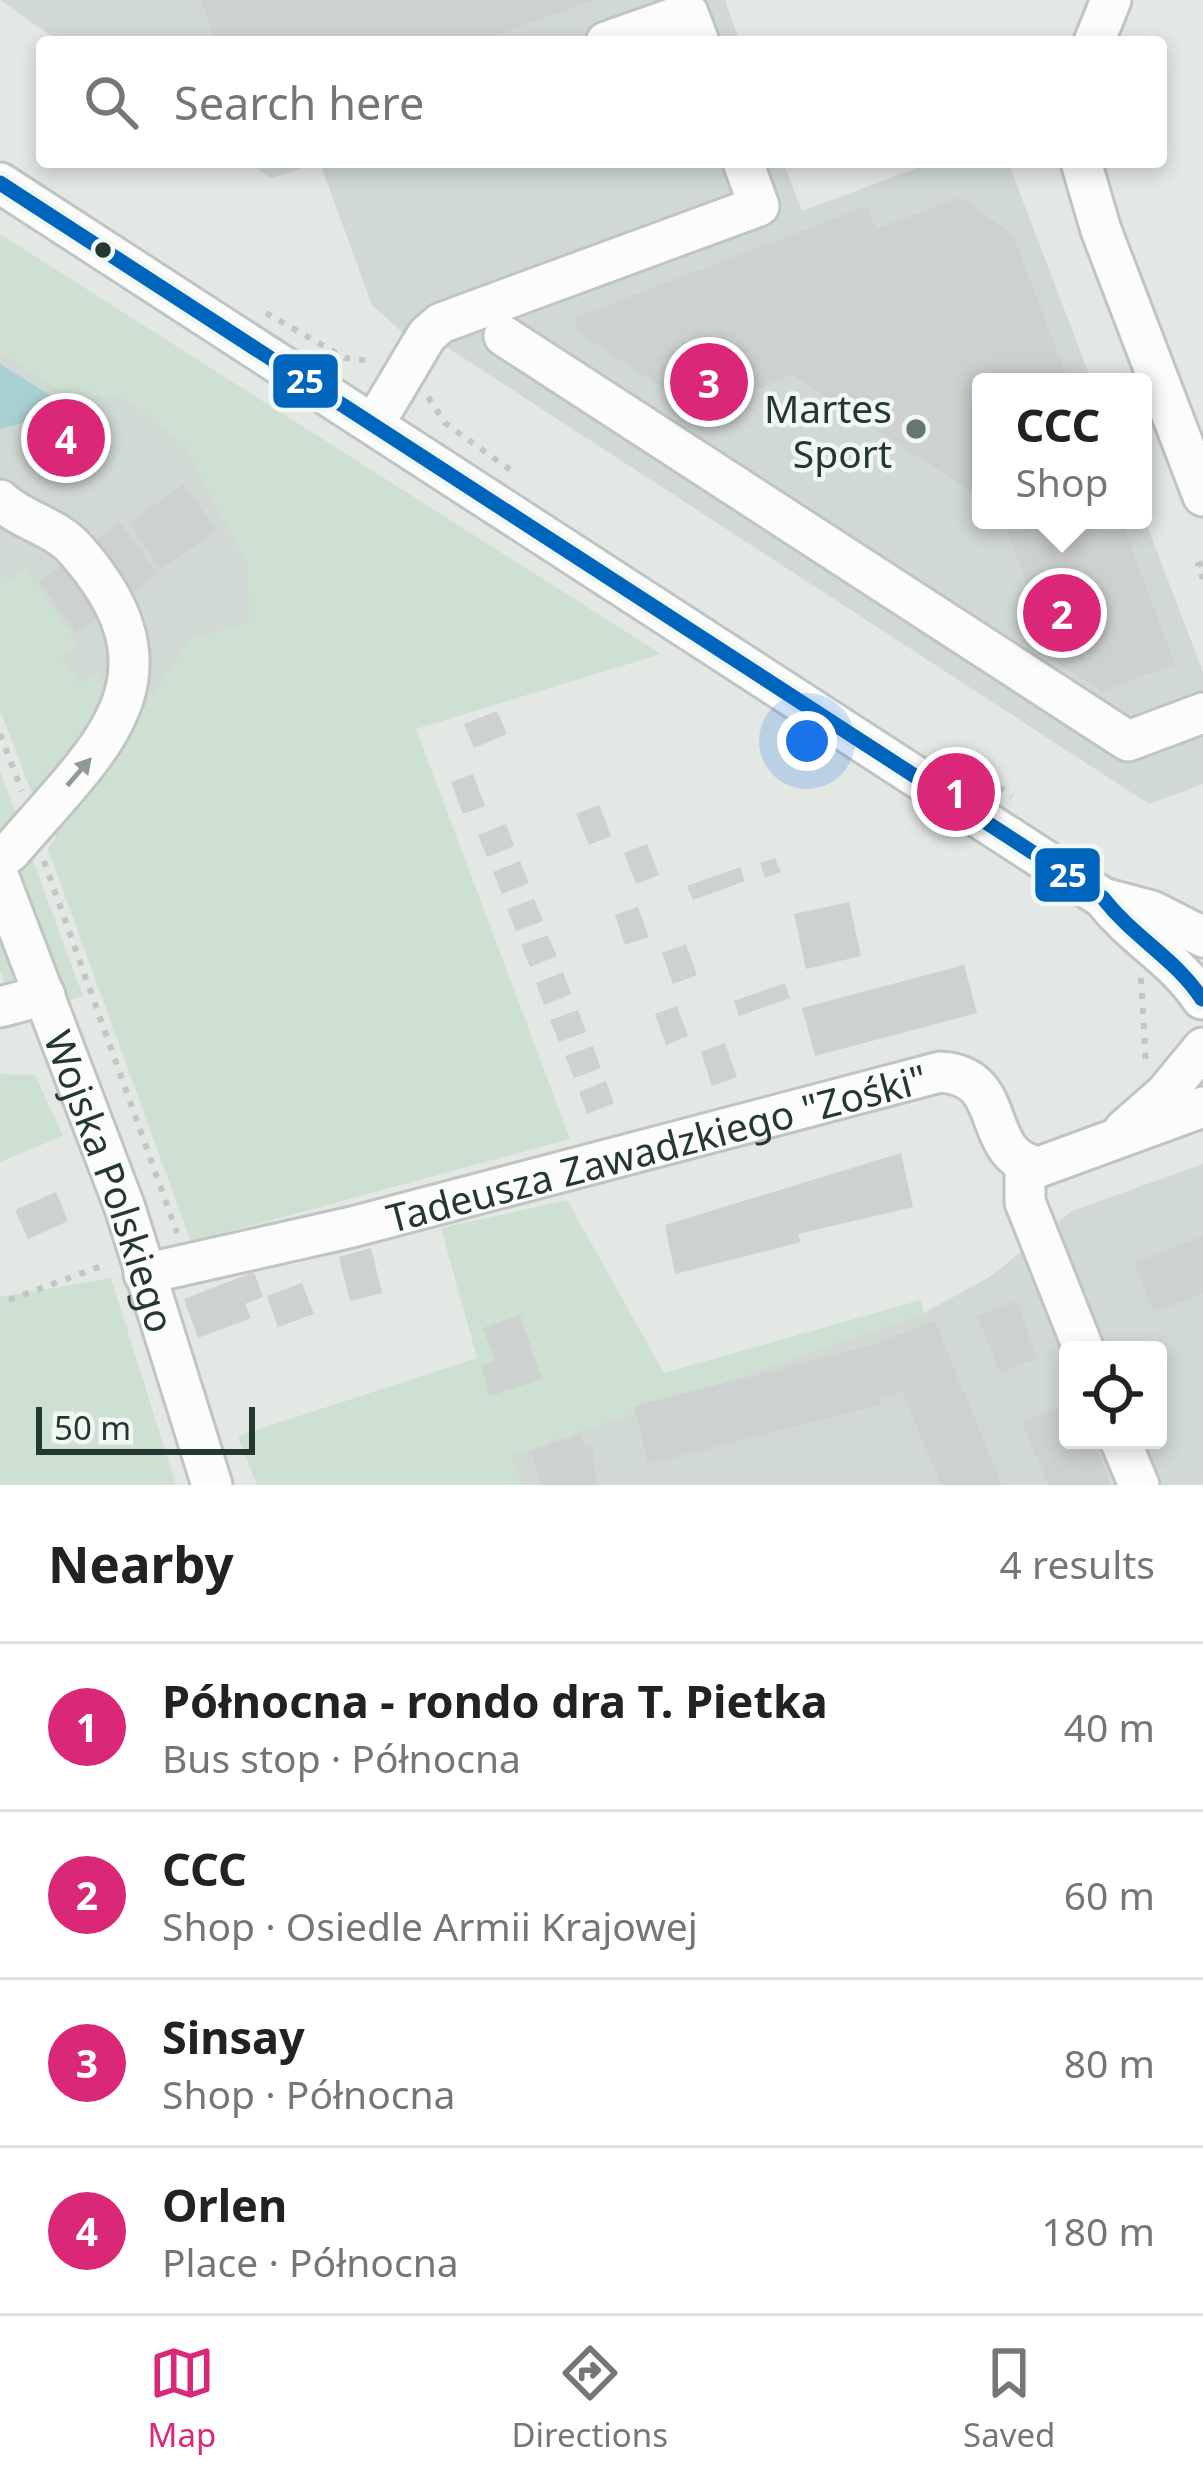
<!DOCTYPE html>
<meta charset="utf-8">
<style>
body{margin:0;font-family:"Noto Sans",sans-serif;background:#f2f2f2;color:#222}
.controls{position:absolute;right:36px;bottom:36px;display:grid;overflow:hidden;border-radius:12px;box-shadow:0 6px 18px #0003}
.controls button{width:108px;height:108px;display:grid;place-items:center;padding:0;border:0;border-bottom:3px solid #e0e0e0;background:#fff;color:#222;font:60px sans-serif}
.scale{position:absolute;left:36px;bottom:30px;width:219px;box-sizing:border-box;padding-left:12px;border:6px solid #233831;border-top:0;font-size:33px;line-height:42px;white-space:nowrap;color:#233831;-webkit-text-stroke:9px #f1f7f3;paint-order:stroke}
.you{position:absolute;left:807px;top:741px;width:42px;height:42px;margin:-30px;border:9px solid #fff;border-radius:50%;background:#1a73e8;box-shadow:0 0 0 18px #1a73e833}
.badge{display:grid;place-items:center;width:78px;height:78px;border-radius:50%;background:#db2777;color:#fff;font-size:39px;font-weight:700}
.pin{position:absolute;translate:-50% -50%;border:6px solid #fff;box-shadow:0 3px 12px #0006}
.popup{position:absolute;left:972px;top:373px;width:180px;height:156px;box-sizing:border-box;display:grid;place-content:center;border-radius:12px;background:#fff;filter:drop-shadow(0 3px 9px #0005);font-size:39px;white-space:nowrap;color:#767676}
.popup b{font-size:45px;color:#222}
.popup::after{content:'';position:absolute;left:50%;top:100%;margin-left:-24px;border:24px solid transparent;border-top-color:#fff}
.list{margin:0;padding:0;list-style:none}
h2{display:flex;justify-content:space-between;align-items:center;height:156px;margin:0;padding:0 48px;font-size:51px}
h2 small{font-size:39px;font-weight:400;color:#767676}
.list li{display:grid;grid-template-columns:78px 1fr auto;gap:36px;align-items:center;box-sizing:border-box;height:168px;padding:0 48px;border-top:3px solid #e0e0e0}
.list b{display:block;font-size:45px;white-space:nowrap}
.list p{margin:0;font-size:39px;white-space:nowrap;color:#767676}
.list em{font-size:39px;font-style:normal;color:#767676}
.icon{flex:none;width:66px;height:66px;fill:none;stroke:currentColor;stroke-width:2;stroke-linecap:round;stroke-linejoin:round}
.map{position:relative;flex:none;width:1203px;height:1485px;overflow:hidden}
.search{position:absolute;background:#fff;box-shadow:0 6px 18px #0003;left:36px;right:36px;top:36px;height:132px;display:flex;align-items:center;gap:30px;box-sizing:border-box;padding:0 42px;border-radius:12px;color:#767676;font-size:45px}
.sheet{height:828px;background:#fff}
nav{display:flex;justify-content:space-around;align-items:center;box-sizing:border-box;height:168px;border-top:3px solid #e0e0e0;background:#fff;font-size:33px;color:#767676}
nav a{display:grid;justify-items:center;gap:6px}
nav .on{color:#db2777}
.map>svg:first-child{display:block}
.built{fill:#d1d9d5;fill-rule:evenodd}
.green{fill:#cee0d1}
.water{fill:#a8d0d2}
.building{fill:#cdd1cf}
.lines{fill:none;stroke-linecap:round;stroke-linejoin:round}
.minor-casing{stroke:#c0c5c2;stroke-width:45}
.path{stroke:#c0c8c4;stroke-width:6;stroke-dasharray:6 9;stroke-linecap:butt}
.minor{stroke:#fbfcfb;stroke-width:39}
.bus-1-casing{stroke:#f1f7f3;stroke-width:24}
.bus-1{stroke:#0065bd;stroke-width:15}
.oneway{fill:#8f9a96}
.bus-dot{fill:#233831;stroke:#f1f7f3;stroke-width:4.5}
.poi-dot{fill:#667670;stroke:#f1f7f3;stroke-width:4.5}
.labels{text-anchor:middle;dominant-baseline:central;stroke-width:9;stroke-linejoin:round;paint-order:stroke}
.poi-label{font-size:39px;fill:#233831;stroke:#f1f7f3;text-anchor:end}
.street-label{font-size:39px;fill:#233831;stroke:#f1f7f3}
.line-badge{stroke:#f1f7f3;stroke-width:4.5}
.badge-label{font-size:33px;text-anchor:middle;font-weight:bold;fill:#fff}
</style>
<div class="map">
<svg width="1203" height="1485" viewBox="0 0 1203 1485">
<rect width="100%" height="100%" fill="#e3e8e5"/>
<path class="built" d="M0,0H725L740,42H60Z
M246,162H783L802,211L933,162H1008L1092,382H981V520H1143V515L1203,672V784L1149,804L445,346L404,334L372,305L320,163L271,178Z
M0,291L188,386L306,600L64,859L0,690Z
M1203,1164V1485H521L510,1455L924,1313L991,1276L1072,1211ZM1068,1350H1158V1440H1068Z"/>
<path class="green" d="M0,234L661,654L416,729L570,1139L191,1242L48,849L190,639L250,622L247,564L185,446L127,399L63,394L0,352Z
M26,570L79,645L61,657L81,684L99,671C106,728 67,757 34,799L0,710V574L6,582Z
M0,771L83,996L17,1017L0,970Z
M0,1074L35,1075L63,1136L0,1162Z
M567,1200L664,1373L921,1300L924,1313L511,1455L521,1485H257L238,1436L477,1358L441,1228Z
M111,1278L176,1485H0V1297Z"/>
<path class="water" d="M0,364L51,396L52,415L0,429Z"/>
<path class="building" d="M201,0H592V1L477,42H216Z
M960,197L1013,235L1069,382H981V498L792,375L699,412L579,333L574,318L867,206L876,229Z
M78,410L97,439L55,467L36,438Z
M184,484L216,531L161,569L129,523Z
M1003,520H1121L1175,664L1102,692L1057,663Z
M120,522L157,574L76,633L39,581Z
M497,711L507,734L474,748L464,724Z
M473,774L485,806L463,814L451,782Z
M599,805L611,836L589,845L576,814Z
M506,824L514,846L487,857L478,835Z
M647,844L659,875L636,884L624,853Z
M775,858L781,872L765,878L760,863Z
M520,861L529,883L502,894L493,872Z
M740,867L745,881L693,900L687,886Z
M534,899L543,921L516,931L507,909Z
M849,902L861,956L806,969L794,914Z
M638,907L649,937L625,945L615,915Z
M548,935L557,956L530,967L521,945Z
M686,944L697,975L673,984L662,953Z
M964,965L977,1013L815,1056L802,1008Z
M563,972L571,994L544,1005L536,983Z
M785,983L790,998L739,1016L734,1001Z
M677,1006L688,1036L666,1045L655,1014Z
M578,1010L586,1032L559,1042L550,1020Z
M725,1043L737,1077L712,1086L701,1052Z
M593,1046L601,1068L574,1078L565,1056Z
M606,1081L614,1103L587,1114L579,1092Z
M901,1153L913,1207L798,1234L801,1242L675,1274L665,1225Z
M56,1192L68,1221L28,1239L15,1210Z
M1203,1236V1293L1154,1312L1134,1263Z
M371,1248L382,1293L350,1301L339,1257Z
M254,1272L263,1297L245,1304L251,1318L198,1338L184,1299Z
M302,1283L314,1314L278,1327L267,1296Z
M1016,1300L1038,1358L1000,1373L977,1316Z
M520,1315L542,1379L489,1396L481,1366L495,1361L483,1328Z
M935,1321L1002,1485H941L902,1391L880,1399L881,1405L648,1464L634,1406L867,1347Z
M1068,1403V1440H1093L1111,1485H1048L1022,1422Z
M580,1434L585,1448L592,1446L597,1485H542L530,1451Z"/>
<g class="lines">
<g class="minor-casing">
<g id="minor">
<path d="M606,42L688,13L699,42"/>
<path d="M1094,42L1111,0"/>
<path d="M1081,162L1101,230L1203,496"/>
<path d="M0,183L1103,898C1135,939 1174,957 1202,999"/>
<path d="M504,336L1128,741L1203,713"/>
<path d="M374,424L427,335L441,323L759,206L743,162"/>
<path d="M0,500C22,521 57,527 76,550C190,679 98,749 10,852L0,857"/>
<path id="s1" d="M0,880L125,1208L212,1485"/>
<path d="M1103,898L1152,911L1203,937"/>
<path d="M0,1007L45,995"/>
<path d="M1124,1130L1165,1094L1203,1048"/>
<path d="M1025,1165V1202L1084,1350"/>
<path id="s2" d="M144,1274L352,1227L940,1072C1012,1076 977,1156 1039,1167L1203,1107"/>
<path d="M1120,1440L1139,1485"/>
</g>
</g>
<path class="path" d="M266,313L345,358L373,361
M428,397L445,423L516,474
M1203,563L1198,565L1203,579
M0,734L22,791
M974,770L1012,796
M44,861L177,1233
M1141,978L1146,1066
M9,1300L107,1264"/>
<use href="#minor" class="minor"/>
<g class="bus-1-casing">
<path id="bus-1" d="M0,183L1103,898C1135,939 1174,957 1202,999"/>
</g>
<use href="#bus-1" class="bus-1"/>
</g>
<defs><path id="oneway-solid" d="M-6-.8H1V-3.2L6.5 0L1 3.2V.8H-6Z" transform="scale(3)"/></defs>
<use class="oneway" href="#oneway-solid" transform="translate(79 772) rotate(-49)"/>
<circle class="bus-dot" cx="103" cy="250" r="10"/>
<circle class="poi-dot" cx="916" cy="429" r="12"/>
<g class="labels">
<g class="poi-label">
<text x="892" y="407">Martes<tspan x="892" dy="45">Sport</tspan></text>
</g>
<g class="street-label">
<text stroke="none"><textPath href="#s2" startOffset="528">Tadeusza Zawadzkiego "Zośki"</textPath></text>
<text stroke="none"><textPath href="#s1" startOffset="321">Wojska Polskiego</textPath></text>
</g>
</g>
<g class="line-badge">
<rect x="271" y="352" width="69" height="58" rx="12" fill="#0065bd"/>
<rect x="1033" y="846" width="69" height="58" rx="12" fill="#0065bd"/>
</g>
<g class="badge-label">
<text x="305" y="393">25</text>
<text x="1068" y="887">25</text>
</g>
</svg>
<div class="controls">
<button><svg class="icon" aria-label="locate" viewBox="0 0 24 24"><circle cx="12" cy="12" r="6"/><path d="M12 2v4M12 18v4M2 12h4M18 12h4"/></svg></button>
</div>
<div class="scale">50 m</div>
<div class="you"></div>
<div class="pin badge" style="left:956px;top:792px">1</div>
<div class="pin badge" style="left:1062px;top:613px">2</div>
<div class="popup"><b>CCC</b>Shop</div>
<div class="pin badge" style="left:709px;top:382px">3</div>
<div class="pin badge" style="left:66px;top:438px">4</div>
<div class="search"><svg class="icon" aria-label="search" viewBox="0 0 24 24"><circle cx="10" cy="10" r="6"/><path d="M15 15l6 6"/></svg>Search here</div>
</div>
<section class="sheet">
<h2>Nearby<small>4 results</small></h2>
<ul class="list">
<li><span class="badge">1</span><div><b>Północna - rondo dra T. Pietka</b><p>Bus stop · Północna</p></div><em>40 m</em></li>
<li><span class="badge">2</span><div><b>CCC</b><p>Shop · Osiedle Armii Krajowej</p></div><em>60 m</em></li>
<li><span class="badge">3</span><div><b>Sinsay</b><p>Shop · Północna</p></div><em>80 m</em></li>
<li><span class="badge">4</span><div><b>Orlen</b><p>Place · Północna</p></div><em>180 m</em></li>
</ul>
</section>
<nav>
<a class="on"><svg class="icon" aria-label="map" viewBox="0 0 24 24"><path d="M3 6l6-2 6 2 6-2v14l-6 2-6-2-6 2zM9 4v14M15 6v14"/></svg>Map</a>
<a><svg class="icon" aria-label="directions" viewBox="0 0 24 24"><path d="M12 3l9 9-9 9-9-9zM9 14v-3h6M13 9l2 2-2 2"/></svg>Directions</a>
<a><svg class="icon" aria-label="saved" viewBox="0 0 24 24"><path d="M7 4h10v16l-5-4-5 4z"/></svg>Saved</a>
</nav>
